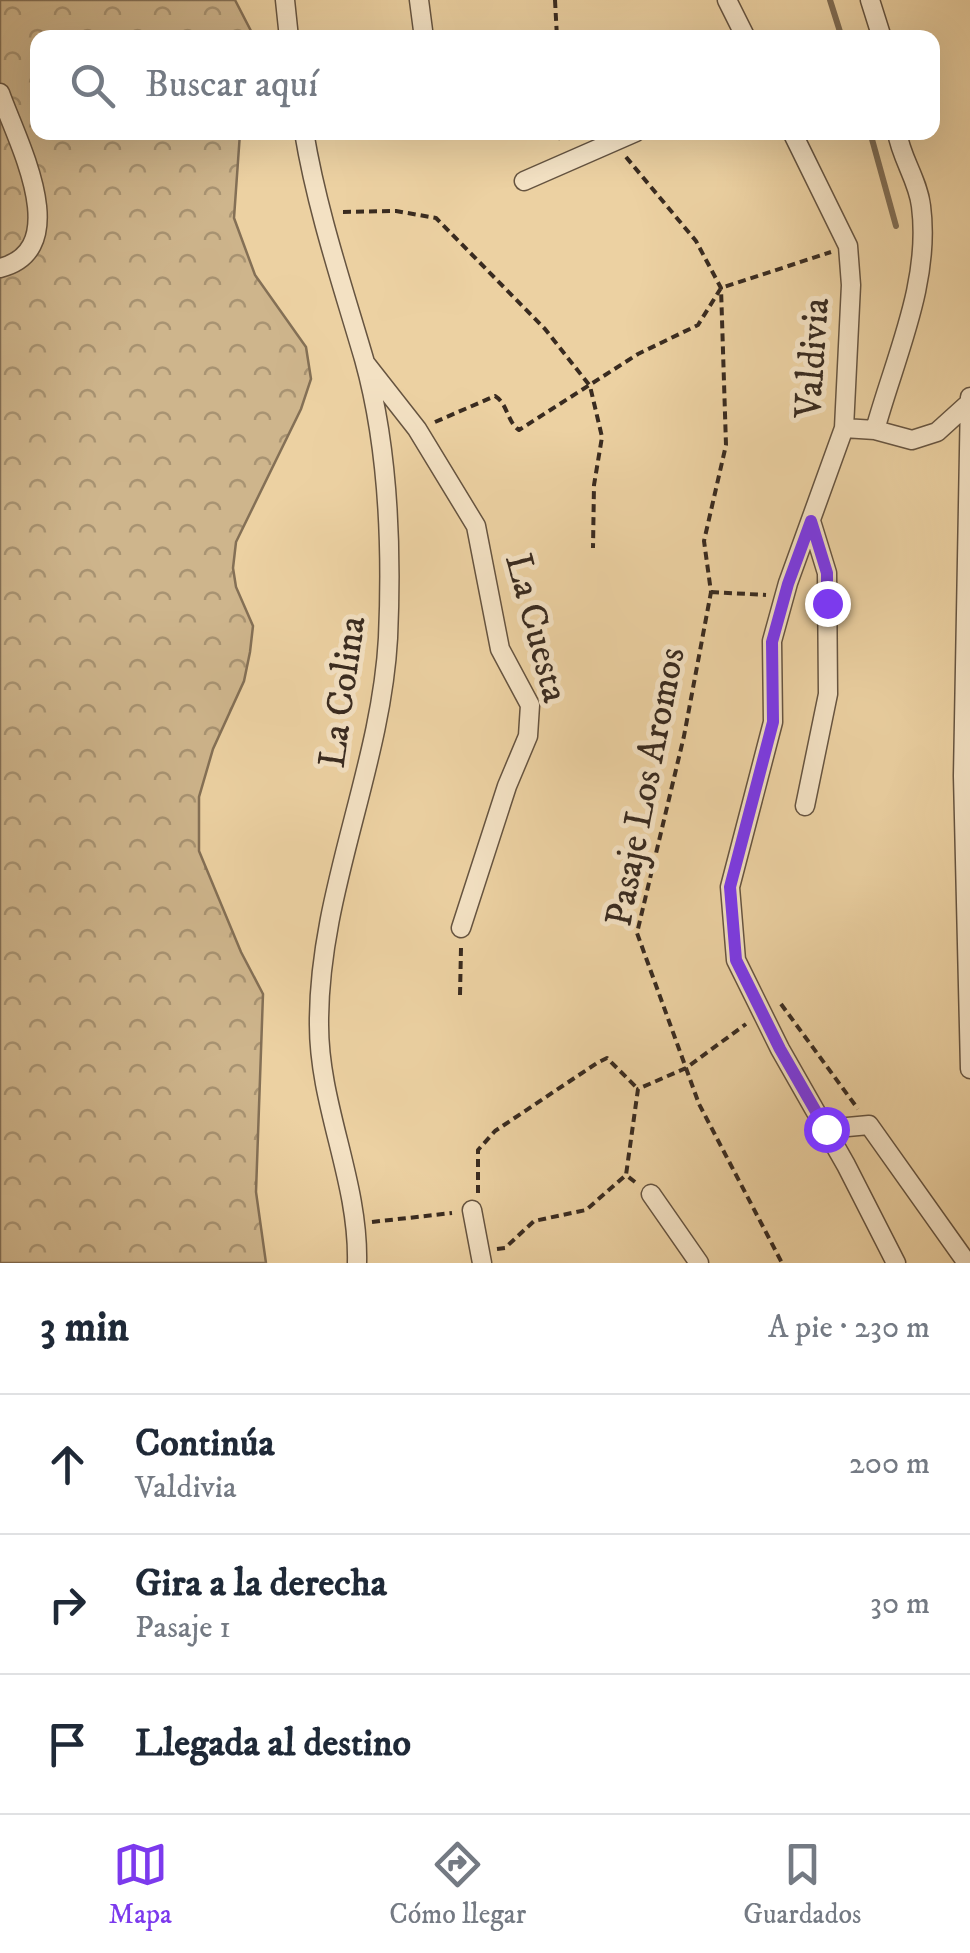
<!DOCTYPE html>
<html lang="es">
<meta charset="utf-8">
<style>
body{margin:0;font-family:"IM FELL DW Pica",serif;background:#f2f2f3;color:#1f2937}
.stop{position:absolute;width:30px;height:30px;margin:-22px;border:8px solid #7c3aed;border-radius:50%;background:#fff}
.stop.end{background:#7c3aed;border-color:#fff;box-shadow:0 2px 10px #0008}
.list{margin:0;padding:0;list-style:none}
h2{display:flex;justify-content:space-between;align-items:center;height:130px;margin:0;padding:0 40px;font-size:42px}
h2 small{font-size:32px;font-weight:400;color:#747a83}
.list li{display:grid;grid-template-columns:65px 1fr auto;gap:30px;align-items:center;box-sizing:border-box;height:140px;padding:0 40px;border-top:2px solid #e0e1e3}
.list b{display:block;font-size:38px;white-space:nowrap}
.list p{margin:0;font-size:32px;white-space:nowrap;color:#747a83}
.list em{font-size:32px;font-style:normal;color:#747a83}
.icon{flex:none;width:55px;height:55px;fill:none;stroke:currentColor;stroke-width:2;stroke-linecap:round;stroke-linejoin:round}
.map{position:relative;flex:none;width:970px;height:1263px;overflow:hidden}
.search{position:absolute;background:#fff;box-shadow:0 10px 40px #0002;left:30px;right:30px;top:30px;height:110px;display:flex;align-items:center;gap:25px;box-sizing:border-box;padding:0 35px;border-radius:20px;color:#747a83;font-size:38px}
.sheet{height:550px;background:#fff}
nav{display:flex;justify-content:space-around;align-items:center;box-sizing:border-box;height:140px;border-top:2px solid #e0e1e3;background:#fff;font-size:28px;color:#747a83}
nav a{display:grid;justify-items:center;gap:5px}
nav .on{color:#7c3aed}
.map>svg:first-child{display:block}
.park{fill:url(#park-crowns);stroke:#847056;stroke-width:2.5}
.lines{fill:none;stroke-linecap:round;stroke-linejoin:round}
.stream{stroke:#806d54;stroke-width:6}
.minor-casing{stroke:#665440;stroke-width:21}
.path{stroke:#392b20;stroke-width:4;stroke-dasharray:8 5;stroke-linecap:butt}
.minor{stroke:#f3e1c3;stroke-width:18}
.route{stroke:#7c3aed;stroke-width:12}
.labels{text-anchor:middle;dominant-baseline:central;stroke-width:10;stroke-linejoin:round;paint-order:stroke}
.street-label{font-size:38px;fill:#392b20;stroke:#f3e1c3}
</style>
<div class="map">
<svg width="970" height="1263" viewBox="0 0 970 1263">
<defs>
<pattern id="park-crowns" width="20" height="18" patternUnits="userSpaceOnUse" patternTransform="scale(2.5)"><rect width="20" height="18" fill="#ceb58c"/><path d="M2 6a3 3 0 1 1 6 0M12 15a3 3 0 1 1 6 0" fill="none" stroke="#a89372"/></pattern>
</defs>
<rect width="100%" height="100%" fill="#ecd1a2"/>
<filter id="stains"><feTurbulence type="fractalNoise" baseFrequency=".002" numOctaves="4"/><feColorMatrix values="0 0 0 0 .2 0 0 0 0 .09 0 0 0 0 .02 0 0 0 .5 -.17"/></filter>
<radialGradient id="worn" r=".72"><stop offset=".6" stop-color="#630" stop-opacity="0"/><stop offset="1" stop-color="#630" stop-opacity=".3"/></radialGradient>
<path class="park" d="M0,0H235L251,31L250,38H38V132L240,133L234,218L255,275L306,347L311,379L301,409L236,542L233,568L236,587L253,626L250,652L244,681L213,749L199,797V851L241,952L263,994L256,1192L266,1263H0Z"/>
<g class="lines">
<path class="stream" d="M830,0L842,38
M870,132L896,226"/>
<g class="minor-casing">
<path id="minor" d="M285,0L289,38
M419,0L424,38
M727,0L746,38
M870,0L882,38
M0,93C16,139 76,249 0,268
M304,132C317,210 342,284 364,359C388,445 392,549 388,638C381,769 318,893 319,1025C319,1106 359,1181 357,1263
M792,132L848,246L851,285L844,428L788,583L772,641L773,722L730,887L736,960L780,1049L846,1165L896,1263
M524,181L636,132
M366,364L417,429L476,526L500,649L530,705L528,736L507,786L461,928
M970,397L963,776L970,1069
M844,428L875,430L912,440L937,432L968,404
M875,430C895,357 931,282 921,206C918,180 901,158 897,132
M805,806L828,694L827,573L811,521
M826,1129L869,1125L967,1263
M651,1194L699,1263
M472,1210L482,1263"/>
</g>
<path class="path" d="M555,0L557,38
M560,132L561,144
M626,157L696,241L721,288L726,445L704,541L711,592L684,736L637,933L699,1104L782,1263
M343,212L396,211L436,218L545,329L590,386L602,437L594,485L593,548
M435,422L495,396C508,404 507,422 519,430L638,354L698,325L721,288L831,252
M711,592L766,595
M460,995L461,948
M781,1004L858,1109
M635,1182L626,1175L638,1089L686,1068L746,1024
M478,1193V1150L495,1131L597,1063L607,1058L638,1089
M372,1222L452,1213
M497,1249L505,1248L534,1221L586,1210L626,1175"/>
<use href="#minor" class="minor"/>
</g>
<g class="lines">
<path class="route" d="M826,1129L780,1049L736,960L730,887L773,722L772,642L788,584L811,521L827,573V603"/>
</g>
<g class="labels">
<g class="street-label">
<text transform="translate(813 358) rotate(-86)">Valdivia</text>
<text transform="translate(536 628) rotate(75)">La Cuesta</text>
<text transform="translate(343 692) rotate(-82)">La Colina</text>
<text transform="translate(646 787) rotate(-79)">Pasaje Los Aromos</text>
</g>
</g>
<rect width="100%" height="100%" filter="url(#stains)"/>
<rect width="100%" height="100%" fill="url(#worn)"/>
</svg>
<div class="stop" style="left:826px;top:1129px"></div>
<div class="stop end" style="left:827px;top:603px"></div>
<div class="search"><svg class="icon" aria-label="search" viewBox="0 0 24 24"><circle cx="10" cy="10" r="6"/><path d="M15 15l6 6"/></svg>Buscar aquí</div>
</div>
<section class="sheet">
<h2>3 min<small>A pie · 230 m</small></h2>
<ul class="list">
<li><svg class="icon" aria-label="ahead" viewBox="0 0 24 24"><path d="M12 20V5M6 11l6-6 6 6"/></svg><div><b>Continúa</b><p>Valdivia</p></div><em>200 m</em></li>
<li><svg class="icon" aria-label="right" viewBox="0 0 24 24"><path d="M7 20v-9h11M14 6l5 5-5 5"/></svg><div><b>Gira a la derecha</b><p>Pasaje 1</p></div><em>30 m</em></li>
<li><svg class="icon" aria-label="arrive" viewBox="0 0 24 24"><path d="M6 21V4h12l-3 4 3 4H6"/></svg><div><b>Llegada al destino</b></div></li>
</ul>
</section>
<nav>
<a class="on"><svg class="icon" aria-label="map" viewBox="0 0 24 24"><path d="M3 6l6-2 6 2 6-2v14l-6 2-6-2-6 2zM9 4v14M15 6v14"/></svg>Mapa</a>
<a><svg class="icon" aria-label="directions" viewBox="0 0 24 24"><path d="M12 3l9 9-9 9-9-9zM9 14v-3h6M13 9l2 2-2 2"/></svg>Cómo llegar</a>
<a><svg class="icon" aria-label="saved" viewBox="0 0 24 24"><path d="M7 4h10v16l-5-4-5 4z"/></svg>Guardados</a>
</nav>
